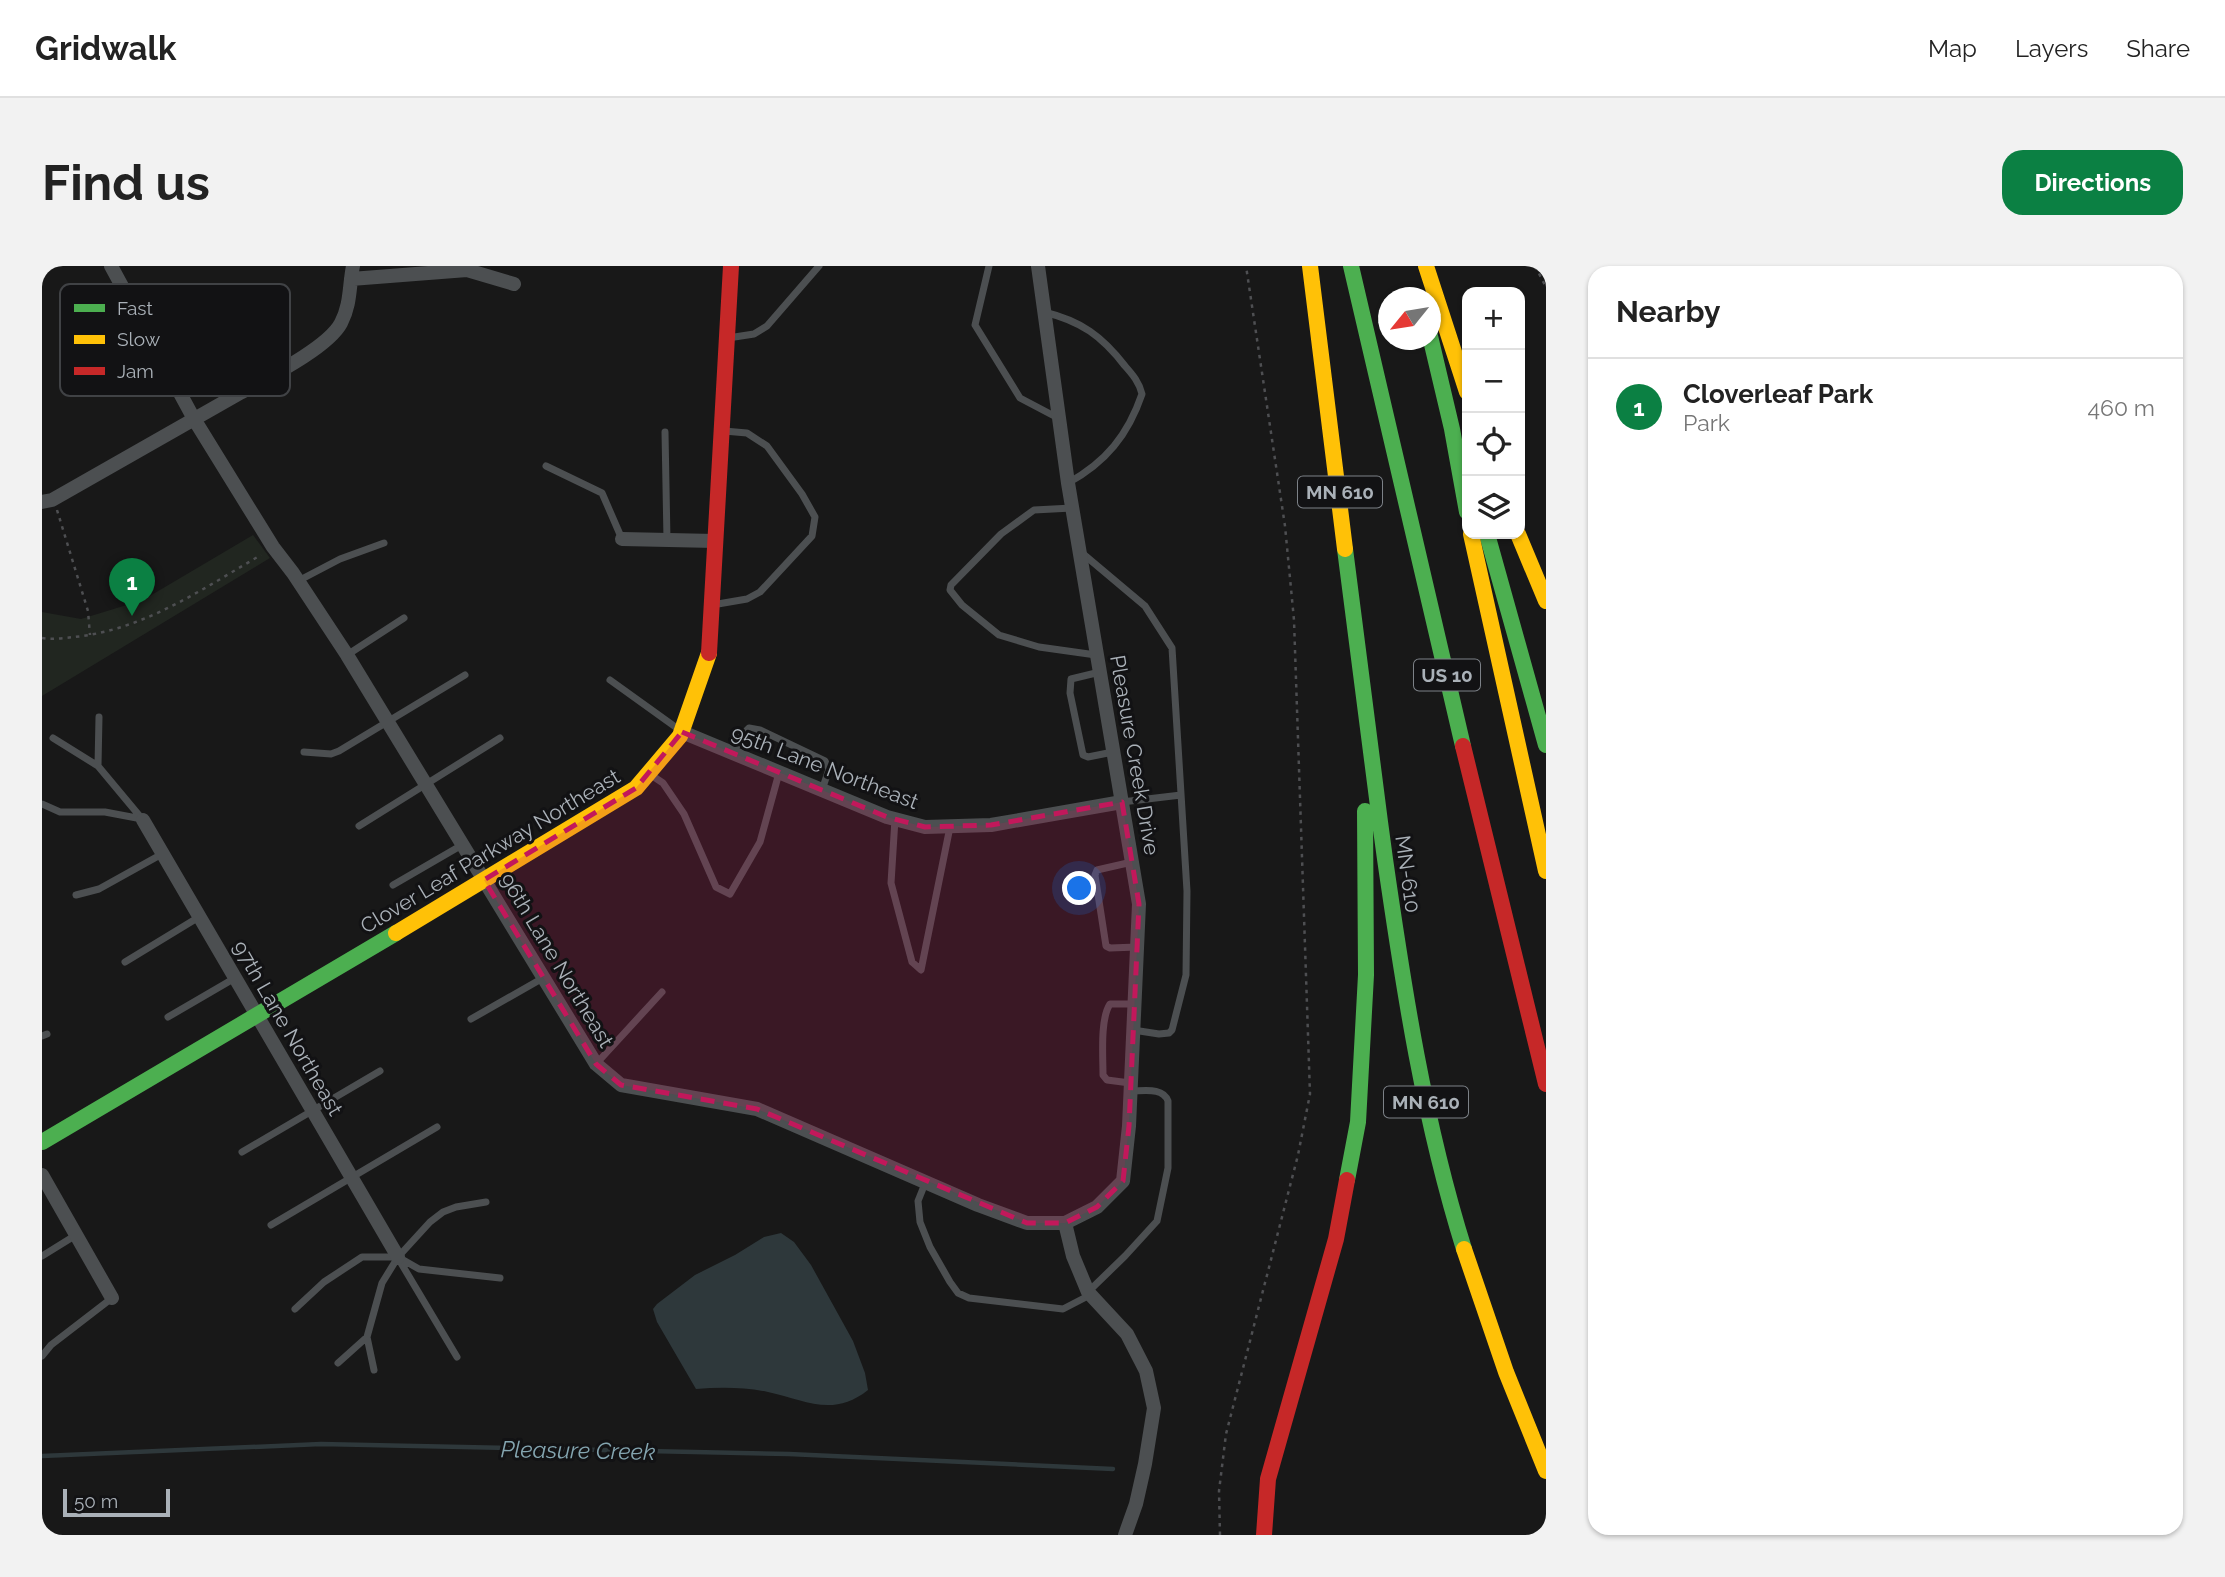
<!DOCTYPE html>
<meta charset="utf-8">
<style>
body{margin:0;font-family:Raleway,sans-serif;background:#f2f2f2;color:#222}
.controls{position:absolute;right:21px;top:21px;display:grid;overflow:hidden;border-radius:14px;box-shadow:0 2px 5px #0004}
.controls button{width:63px;height:63px;display:grid;place-items:center;padding:0;border:0;border-bottom:2px solid #e0e0e0;background:#fff;color:#222;font:35px sans-serif}
.compass{position:absolute;left:1336px;top:21px;width:63px;height:63px;border-radius:50%;background:#fff;box-shadow:0 2px 5px #0004;rotate:240deg}
.scale{position:absolute;left:21px;bottom:18px;width:107px;box-sizing:border-box;padding-left:7px;border:4px solid #aab1b8;border-top:0;font-size:19px;line-height:24px;white-space:nowrap;color:#aab1b8;-webkit-text-stroke:5px #121214;paint-order:stroke}
.you{position:absolute;left:1038px;top:623px;width:24px;height:24px;margin:-18px;border:5px solid #fff;border-radius:50%;background:#1a73e8;box-shadow:0 0 0 10px #1a73e833}
.badge{display:grid;place-items:center;width:46px;height:46px;border-radius:50%;background:#0b8043;color:#fff;font-size:23px;font-weight:700}
.pin{position:absolute;translate:-50% -58px;filter:drop-shadow(0 2px 4px #0008)}
.pin::after{content:'';position:absolute;top:37px;width:24px;height:21px;background:inherit;clip-path:polygon(0 0,100% 0,50% 100%)}
.list{margin:0;padding:0;list-style:none}
h2{display:flex;justify-content:space-between;align-items:center;height:91px;margin:0;padding:0 28px;font-size:30px}
h2 small{font-size:23px;font-weight:400;color:#767676}
.list li{display:grid;grid-template-columns:46px 1fr auto;gap:21px;align-items:center;box-sizing:border-box;height:98px;padding:0 28px;border-top:2px solid #e0e0e0}
.list b{display:block;font-size:26px;white-space:nowrap}
.list p{margin:0;font-size:23px;white-space:nowrap;color:#767676}
.list em{font-size:23px;font-style:normal;color:#767676}
.icon{flex:none;width:38px;height:38px;fill:none;stroke:currentColor;stroke-width:2;stroke-linecap:round;stroke-linejoin:round}
.map{position:relative;flex:none;width:1504px;height:1269px;overflow:hidden;border-radius:21px}
header{display:flex;align-items:center;gap:42px;box-sizing:border-box;height:98px;padding:0 35px;background:#fff;border-bottom:2px solid #e0e0e0}
header strong{font-size:33px}
nav{display:flex;gap:38px;margin-inline-start:auto;font-size:24px}
.intro{display:flex;align-items:center;justify-content:space-between;box-sizing:border-box;height:168px;padding:0 42px}
h1{margin:0;font-size:49px}
.button{padding:18px 32px;border-radius:21px;background:#0b8043;color:#fff;font-size:24px;font-weight:700}
main{display:flex;gap:42px;padding:0 42px}
aside{flex:1;background:#fff;border-radius:21px;box-shadow:0 2px 5px #0004}
.map>svg:first-child{display:block}
.green{fill:#212620}
.water{fill:#2e383b}
.lines{fill:none;stroke-linecap:round;stroke-linejoin:round}
.stream{stroke:#2e383b;stroke-width:4.5}
.path{stroke:#4e4f52;stroke-width:2.5;stroke-dasharray:3.5 5;stroke-linecap:butt}
.lane{stroke:#4c4f51;stroke-width:7}
.street{stroke:#4c4f51;stroke-width:14}
.fast{stroke:#4caf50;stroke-width:16}
.slow{stroke:#ffc107;stroke-width:16}
.jam{stroke:#c62828;stroke-width:16}
.marked{fill:#c2185b;fill-opacity:0.2;stroke:#c2185b;stroke-width:5;stroke-dasharray:14 9;stroke-linejoin:round}
.labels{text-anchor:middle;dominant-baseline:central;stroke-width:6;stroke-linejoin:round;paint-order:stroke}
.shield{fill:#121214;stroke:#7c8187;stroke-width:2}
.shield-label{font-size:19px;font-weight:bold;fill:#aab1b8}
.street-label{font-size:21px;fill:#aab1b8;stroke:#121214}
.water-label{font-size:23px;font-style:italic;fill:#84a5b0;stroke:#121214}
.key{fill:#121214;stroke:#404245;stroke-width:2}
.key-label{font-size:19px;fill:#aab1b8}
</style>
<header>
<strong>Gridwalk</strong>
<nav><a>Map</a><a>Layers</a><a>Share</a></nav>
</header>
<div class="intro"><h1>Find us</h1><a class="button">Directions</a></div>
<main>
<div class="map">
<svg width="1504" height="1269" viewBox="0 0 1504 1269">
<rect width="100%" height="100%" fill="#181818"/>
<path class="green" d="M211,269L228,292L0,430V346L39,353L101,334Z"/>
<path class="water" d="M739,967L752,976L769,999L811,1075L823,1107L826,1124C791,1152 763,1134 726,1126C702,1121 678,1121 654,1123L615,1056L611,1043L615,1038L653,1009L693,989L722,971Z"/>
<g class="lines">
<path class="stream" d="M0,1190L279,1178L747,1188L1071,1203"/>
<path class="path" d="M1493,0L1504,21
M15,244L46,345L48,369
M0,372C11,374 22,372 32,371C102,364 160,323 219,289
M1178,1269L1177,1225L1184,1168L1256,889L1268,828L1252,354L1243,260L1204,0"/>
<path class="lane" d="M947,0L933,59L978,132L1016,152
M1002,46C1039,55 1060,70 1083,100C1091,109 1097,116 1100,128C1086,169 1064,196 1026,217
M686,72L712,68L725,60L777,0
M623,166L625,274
M504,200L560,227L580,273
M1030,242L992,244L959,268L909,319L908,324L920,339L957,369L997,381L1054,389
M1040,287L1103,340L1130,382L1145,625L1144,709L1130,764L1127,767L1117,768L1091,764
M256,315L298,293L342,277
M670,339L705,333L718,326L770,270L773,251L760,228L725,180L705,167L682,165
M305,389L362,352
M1058,406L1029,413L1028,427L1041,489L1046,491L1071,486
M568,414L639,465
M11,472L56,500L101,554
M262,486L289,488L297,485L423,409
M691,488L700,469L707,462L718,464L783,495L787,503L780,524
M56,500L57,451
M609,509L621,517L642,548L674,621L688,628L718,576L737,507
M1080,536L1139,529
M0,538L18,546H63L100,553
M853,553L849,617L870,696L879,704L908,561
M317,560L458,472
M1090,596L1055,604L1053,609L1064,680L1068,682L1095,681
M351,619L420,579
M34,629L57,623L120,588
M83,696L157,651
M126,751L193,712
M429,753L501,712
M0,770L5,768
M554,798L620,726
M1088,817L1065,814L1061,809C1061,790 1058,753 1068,738H1092
M200,886L338,805
M884,915L876,935L878,956L888,981L908,1016L916,1027L927,1032L1021,1043L1048,1029
M229,959L395,861
M0,990L34,969
M356,992L415,1091
M1047,1025L1083,990L1115,955L1126,902V835C1121,821 1102,825 1089,825
M253,1043L282,1016L320,991H356L377,1003L458,1012
M0,1090L9,1079L70,1032
M296,1097L325,1071
M332,1104L325,1071L340,1017L356,991L388,956L401,946L414,941L444,936"/>
<path class="street" d="M69,0L152,153L231,281L251,307L305,389L554,798L579,819L715,843L936,939L985,957H1023L1031,990L1046,1026L1085,1068L1104,1105L1112,1142L1103,1198L1094,1238L1083,1269
M996,0L1026,217L1097,638L1087,860L1081,915L1055,941L1023,957
M309,13L425,4L472,18
M0,236L10,234C73,198 135,163 198,127C223,113 286,82 299,57C309,38 307,20 311,0
M580,273L673,275
M640,466L845,551L883,561L949,559L1080,536
M101,554L356,991
M0,909L70,1032"/>
<path class="fast" d="M1309,0L1421,480
M1388,70L1410,163L1425,246
M1445,268L1504,479
M1303,283C1316,387 1329,490 1343,593C1362,725 1382,855 1422,983
M0,876L354,667
M1305,914L1316,856L1324,709L1323,545"/>
<path class="slow" d="M1268,0L1303,283
M1384,0L1425,126
M1429,268L1504,605
M1476,268L1504,335
M354,667L594,522L638,470L667,387
M1422,983L1464,1106L1504,1205"/>
<path class="jam" d="M667,387L689,0
M1421,480L1504,818
M1222,1269L1226,1213L1294,973L1305,914"/>
</g>
<path class="marked" d="M640,466L845,551L883,561L949,559L1080,536L1097,638L1087,860L1081,915L1055,941L1023,957H985L715,843L579,819L554,798L442,614L594,522Z"/>
<g class="labels">
<g class="shield">
<rect x="1256" y="210.5" width="84" height="31" rx="5"/>
<rect x="1372" y="393.5" width="66" height="31" rx="5"/>
<rect x="1342" y="820.5" width="84" height="31" rx="5"/>
</g>
<g class="shield-label">
<text x="1298" y="226">MN 610</text>
<text x="1405" y="409">US 10</text>
<text x="1384" y="836">MN 610</text>
</g>
<g class="street-label">
<text transform="translate(1093 489) rotate(80)">Pleasure Creek Drive</text>
<text transform="translate(783 501) rotate(21)">95th Lane Northeast</text>
<text transform="translate(448 585) rotate(-31)">Clover Leaf Parkway Northeast</text>
<text transform="translate(1366 608) rotate(82)">MN-610</text>
<text transform="translate(515 694) rotate(59)">96th Lane Northeast</text>
<text transform="translate(246 762) rotate(60)">97th Lane Northeast</text>
</g>
<g class="water-label">
<text transform="translate(536 1184) rotate(1)">Pleasure Creek</text>
</g>
</g>
<rect x="18" y="18" width="230" height="112" rx="10" class="key"/>
<rect x="32" y="38" width="31" height="8" fill="#4caf50"/>
<rect x="32" y="69" width="31" height="9" fill="#ffc107"/>
<rect x="32" y="101" width="31" height="8" fill="#c62828"/>
<g class="key-label">
<text x="75" y="49">Fast</text>
<text x="75" y="80">Slow</text>
<text x="75" y="112">Jam</text>
</g>
</svg>
<div class="controls">
<button>+</button>
<button>−</button>
<button><svg class="icon" aria-label="locate" viewBox="0 0 24 24"><circle cx="12" cy="12" r="6"/><path d="M12 2v4M12 18v4M2 12h4M18 12h4"/></svg></button>
<button><svg class="icon" aria-label="layers" viewBox="0 0 24 24"><path d="M12 4l9 5-9 5-9-5zM3 14l9 5 9-5"/></svg></button>
</div>
<svg class="compass" viewBox="-18 -18 36 36"><path d="M0-13l5 13h-10z" fill="#e53935"/><path d="M0 13l5-13h-10z" fill="#767676"/></svg>
<div class="scale">50 m</div>
<div class="you"></div>
<div class="pin badge" style="left:90px;top:350px">1</div>
</div>
<aside>
<h2>Nearby<small></small></h2>
<ul class="list">
<li><span class="badge">1</span><div><b>Cloverleaf Park</b><p>Park</p></div><em>460 m</em></li>
</ul>
</aside>
</main>
